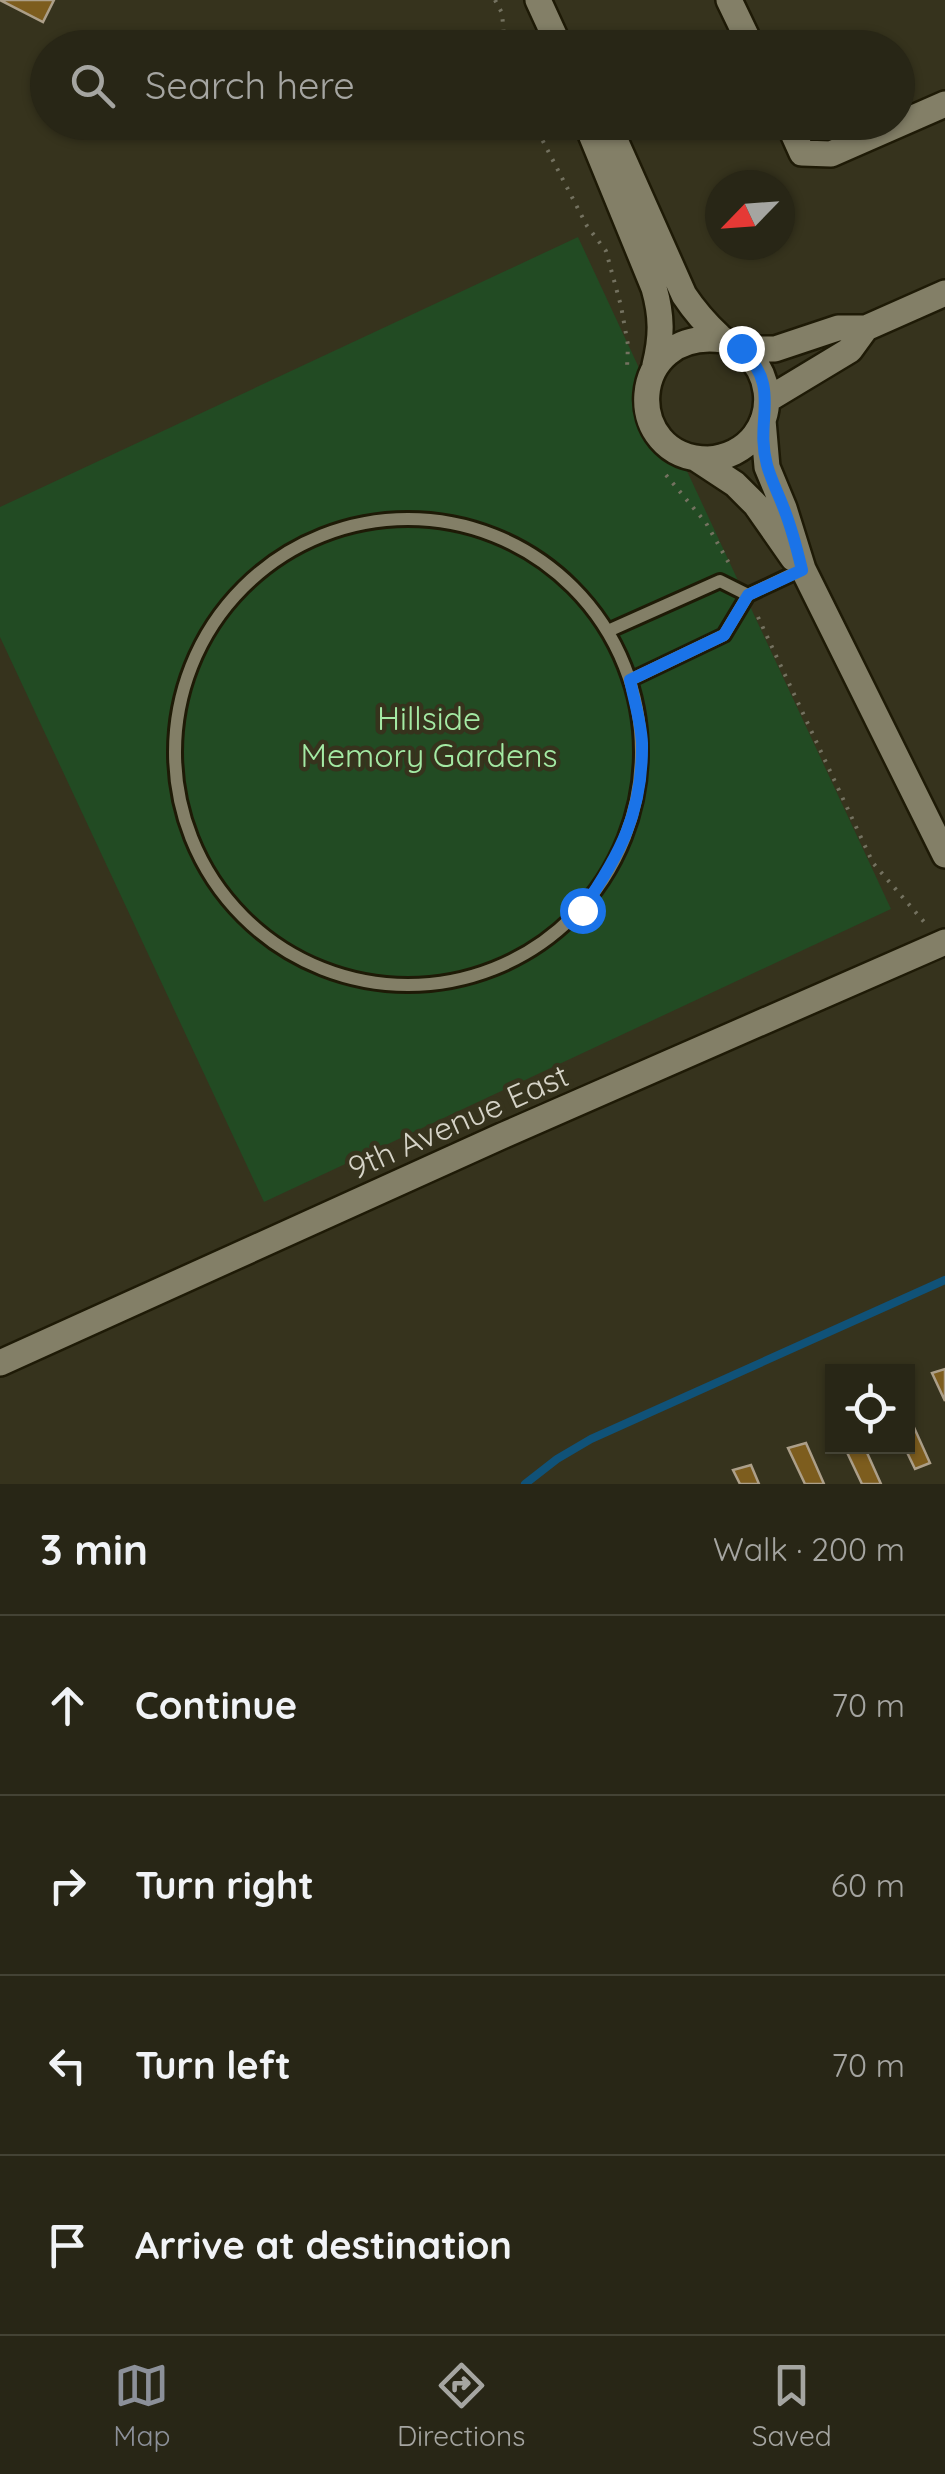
<!DOCTYPE html>
<meta charset="utf-8">
<style>
body{margin:0;font-family:Quicksand,sans-serif;background:#302e1f;color:#f1f3f6}
.controls{position:absolute;right:30px;bottom:30px;display:grid;overflow:hidden;border-radius:0px;box-shadow:0 2px 8px #0004}
.controls button{width:90px;height:90px;display:grid;place-items:center;padding:0;border:0;border-bottom:2px solid #444335;background:#282616;color:#f1f3f6;font:50px sans-serif}
.compass{position:absolute;left:705px;top:170px;width:90px;height:90px;border-radius:50%;background:#282616;box-shadow:0 2px 8px #0004;rotate:245deg}
.stop{position:absolute;width:30px;height:30px;margin:-22px;border:8px solid #1a73e8;border-radius:50%;background:#fff}
.stop.end{background:#1a73e8;border-color:#fff;box-shadow:0 2px 10px #0008}
.list{margin:0;padding:0;list-style:none}
h2{display:flex;justify-content:space-between;align-items:center;height:130px;margin:0;padding:0 40px;font-size:42px}
h2 small{font-size:32px;font-weight:400;color:#a5a5a1}
.list li{display:grid;grid-template-columns:65px 1fr auto;gap:30px;align-items:center;box-sizing:border-box;height:180px;padding:0 40px;border-top:2px solid #444335}
.list b{display:block;font-size:38px;white-space:nowrap}
.list em{font-size:32px;font-style:normal;color:#a5a5a1}
.icon{flex:none;width:55px;height:55px;fill:none;stroke:currentColor;stroke-width:2;stroke-linecap:round;stroke-linejoin:round}
.map{position:relative;flex:none;width:945px;height:1484px;overflow:hidden}
.search{position:absolute;background:#282616;box-shadow:0 2px 8px #0004;left:30px;right:30px;top:30px;height:110px;display:flex;align-items:center;gap:25px;box-sizing:border-box;padding:0 35px;border-radius:55px;color:#a5a5a1;font-size:38px}
.sheet{height:850px;background:#282616}
nav{display:flex;justify-content:space-around;align-items:center;box-sizing:border-box;height:140px;border-top:2px solid #444335;background:#282616;font-size:28px;color:#a5a5a1}
nav a{display:grid;justify-items:center;gap:5px}
nav .on{color:#8c9099}
.map>svg:first-child{display:block}
.green{fill:#224b23}
.lines{fill:none;stroke-linecap:round;stroke-linejoin:round}
.stream{stroke:#105278;stroke-width:8}
.building{fill:#7d5d1e;stroke:#ac9f89;stroke-width:2.5}
.service-casing{stroke:#1e1a06;stroke-width:18}
.minor-casing{stroke:#1e1a06;stroke-width:30}
.secondary-casing{stroke:#1e1a06;stroke-width:30}
.path{stroke:#747260;stroke-width:4;stroke-dasharray:2.5 8;stroke-linecap:butt}
.service{stroke:#837f67;stroke-width:12}
.minor{stroke:#837f67;stroke-width:25}
.secondary{stroke:#837f67;stroke-width:25}
.route{stroke:#1a73e8;stroke-width:12}
.labels{text-anchor:middle;dominant-baseline:central;stroke-width:9;stroke-linejoin:round;paint-order:stroke}
.park-label{font-size:32px;fill:#a4eaa4;stroke:#36331d}
.street-label{font-size:32px;fill:#d5d3c7;stroke:#36331d}
</style>
<div class="map">
<svg width="945" height="1484" viewBox="0 0 945 1484">
<rect width="100%" height="100%" fill="#36331d"/>
<path class="green" d="M578,237L891,909L264,1202L0,637V507Z"/>
<g class="lines">
<path class="stream" d="M525,1484L557,1459L591,1439L945,1280"/>
</g>
<path class="building" d="M0,0H54L43,22Z
M945,1369V1401L932,1373Z
M908,1414L930,1463L915,1469L904,1446H908Z
M806,1443L824,1484H805L788,1448Z
M844,1446H864L881,1484H862Z
M751,1465L759,1484H740L733,1470Z"/>
<g class="lines">
<g class="service-casing">
<path id="service" d="M175 752a233 233 0 1 1 466 0a233 233 0 1 1-466 0Z
M608,631L720,581L748,595
M630,680L724,635L748,595L803,569"/>
</g>
<g class="minor-casing">
<path id="minor" d="M729,0L752,48
M788,122L802,153L831,154L945,104
M0,1363L504,1135L945,942"/>
</g>
<g class="secondary-casing">
<path id="secondary" d="M538,0L560,48
M586,122L654,288C662,316 662,337 655,365
M607,122L684,295C694,310 705,323 719,336C726,343 737,345 745,352C769,373 774,409 755,435C744,450 726,458 708,459C622,459 626,327 723,340
M741,349H775L838,328H866L945,293
M767,400L850,350L866,328
M763,420L767,467L784,508L803,569L945,855
M697,459L735,484L756,505L793,558"/>
</g>
<path class="path" d="M495,0L502,13L505,48
M533,122L587,226L606,251L621,306L628,345L627,368
M666,475L706,523L730,565
M758,617L873,863L925,923"/>
<use href="#service" class="service"/>
<use href="#minor" class="minor"/>
<use href="#secondary" class="secondary"/>
</g>
<g class="lines">
<path class="route" d="M582,910C620,855 643,812 642,743C641,722 634,700 630,680L724,635L748,595L802,570C797,549 792,529 784,509C779,495 771,480 767,465C754,418 783,389 741,348"/>
</g>
<g class="labels">
<g class="park-label">
<text x="429" y="718">Hillside<tspan x="429" dy="37">Memory Gardens</tspan></text>
</g>
<g class="street-label">
<text transform="translate(458 1121) rotate(-24)">9th Avenue East</text>
</g>
</g>
</svg>
<div class="controls">
<button><svg class="icon" aria-label="locate" viewBox="0 0 24 24"><circle cx="12" cy="12" r="6"/><path d="M12 2v4M12 18v4M2 12h4M18 12h4"/></svg></button>
</div>
<svg class="compass" viewBox="-18 -18 36 36"><path d="M0-13l5 13h-10z" fill="#e53935"/><path d="M0 13l5-13h-10z" fill="#a5a5a1"/></svg>
<div class="stop" style="left:582px;top:910px"></div>
<div class="stop end" style="left:741px;top:348px"></div>
<div class="search"><svg class="icon" aria-label="search" viewBox="0 0 24 24"><circle cx="10" cy="10" r="6"/><path d="M15 15l6 6"/></svg>Search here</div>
</div>
<section class="sheet">
<h2>3 min<small>Walk · 200 m</small></h2>
<ul class="list">
<li><svg class="icon" aria-label="ahead" viewBox="0 0 24 24"><path d="M12 20V5M6 11l6-6 6 6"/></svg><div><b>Continue</b></div><em>70 m</em></li>
<li><svg class="icon" aria-label="right" viewBox="0 0 24 24"><path d="M7 20v-9h11M14 6l5 5-5 5"/></svg><div><b>Turn right</b></div><em>60 m</em></li>
<li><svg class="icon" aria-label="left" viewBox="0 0 24 24"><path d="M17 20v-9H6M10 6l-5 5 5 5"/></svg><div><b>Turn left</b></div><em>70 m</em></li>
<li><svg class="icon" aria-label="arrive" viewBox="0 0 24 24"><path d="M6 21V4h12l-3 4 3 4H6"/></svg><div><b>Arrive at destination</b></div></li>
</ul>
</section>
<nav>
<a class="on"><svg class="icon" aria-label="map" viewBox="0 0 24 24"><path d="M3 6l6-2 6 2 6-2v14l-6 2-6-2-6 2zM9 4v14M15 6v14"/></svg>Map</a>
<a><svg class="icon" aria-label="directions" viewBox="0 0 24 24"><path d="M12 3l9 9-9 9-9-9zM9 14v-3h6M13 9l2 2-2 2"/></svg>Directions</a>
<a><svg class="icon" aria-label="saved" viewBox="0 0 24 24"><path d="M7 4h10v16l-5-4-5 4z"/></svg>Saved</a>
</nav>
